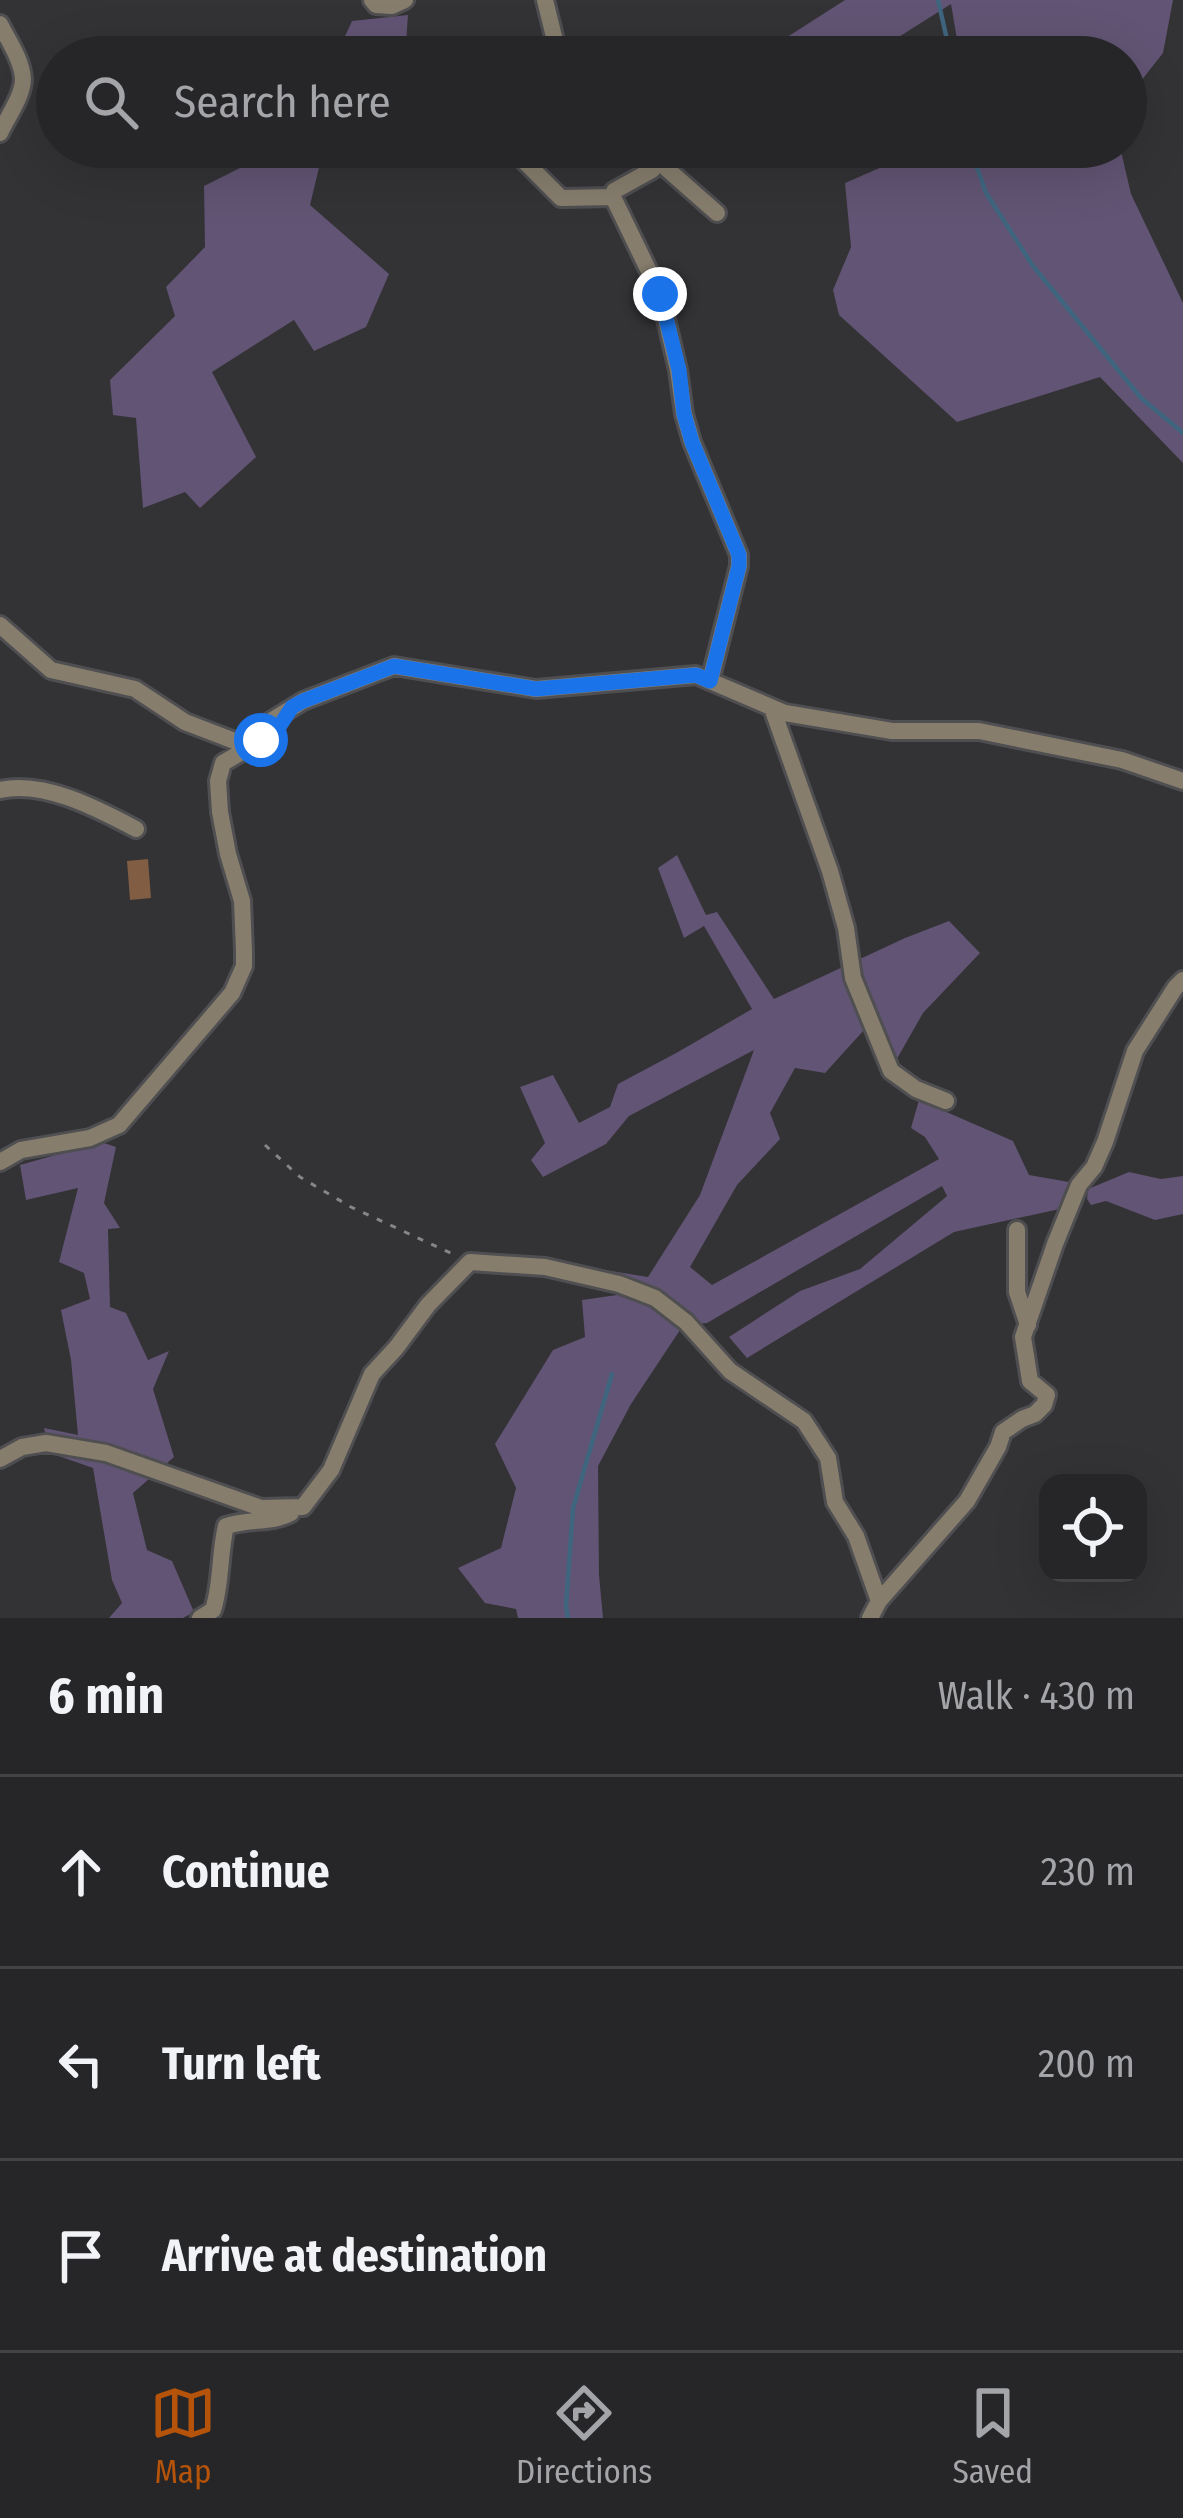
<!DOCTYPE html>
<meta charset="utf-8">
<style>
body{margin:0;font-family:"Fira Sans Condensed",sans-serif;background:#323234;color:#f1f3f6}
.controls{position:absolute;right:36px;bottom:36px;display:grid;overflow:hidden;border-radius:24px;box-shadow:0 12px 48px #0002}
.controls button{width:108px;height:108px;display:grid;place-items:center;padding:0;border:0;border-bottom:3px solid #424345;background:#262628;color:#f1f3f6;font:60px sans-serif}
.stop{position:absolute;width:36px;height:36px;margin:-27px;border:9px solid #1a73e8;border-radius:50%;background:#fff}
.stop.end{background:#1a73e8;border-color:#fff;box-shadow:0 3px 12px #0008}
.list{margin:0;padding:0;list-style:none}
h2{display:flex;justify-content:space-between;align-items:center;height:156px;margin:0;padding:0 48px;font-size:51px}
h2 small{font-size:39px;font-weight:400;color:#a4a5a8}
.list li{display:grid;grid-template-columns:78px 1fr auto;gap:36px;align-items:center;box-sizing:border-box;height:192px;padding:0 48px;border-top:3px solid #424345}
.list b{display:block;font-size:45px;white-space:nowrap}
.list em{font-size:39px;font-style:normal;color:#a4a5a8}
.icon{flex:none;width:66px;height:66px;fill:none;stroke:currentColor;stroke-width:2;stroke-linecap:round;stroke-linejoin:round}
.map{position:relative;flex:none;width:1183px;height:1618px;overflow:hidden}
.search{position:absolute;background:#262628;box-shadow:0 12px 48px #0002;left:36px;right:36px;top:36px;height:132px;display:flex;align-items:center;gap:30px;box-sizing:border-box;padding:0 42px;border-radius:66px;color:#a4a5a8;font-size:45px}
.sheet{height:732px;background:#262628}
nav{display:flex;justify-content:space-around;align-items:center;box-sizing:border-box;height:168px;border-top:3px solid #424345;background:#262628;font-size:33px;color:#a4a5a8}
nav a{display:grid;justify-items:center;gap:6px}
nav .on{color:#b45309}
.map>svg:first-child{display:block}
.green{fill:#625474}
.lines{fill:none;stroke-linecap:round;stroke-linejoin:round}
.stream{stroke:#40667f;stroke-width:4.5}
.building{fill:#805d43}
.minor-casing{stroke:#4f4e51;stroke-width:22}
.path{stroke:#868587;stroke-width:3;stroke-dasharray:6 9;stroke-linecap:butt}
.minor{stroke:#867d6d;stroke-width:16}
.route{stroke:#1a73e8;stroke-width:15}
</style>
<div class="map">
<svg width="1183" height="1618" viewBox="0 0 1183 1618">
<rect width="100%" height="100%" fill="#333235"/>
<path class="green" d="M845,0H1173L1163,53L1126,100V57H960L951,4L867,57H783L781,41Z
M408,15L405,57H287L341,45L352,21Z
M265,147H324L310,205L389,274L366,327L314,351L294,320L212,372L256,457L200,508L185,492L143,508L136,418L113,415L110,380L175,316L166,287L205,247L204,186L264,156Z
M928,147H1120L1131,194L1183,303V463L1100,377L957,422L839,315L833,290L851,247L845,183Z
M677,855L706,915L717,912L774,999L905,938L949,921L980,953L923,1013L894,1064L874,1019L825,1073L795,1068L770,1113L780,1139L737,1185L690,1267L712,1285L939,1159L925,1137L911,1128L919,1100L1013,1141L1029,1175L1069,1182L1060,1209L954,1232L747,1358L729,1337L800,1291L860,1269L947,1196L942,1186L707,1323L696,1324L603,1275L605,1270L648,1277L700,1195L754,1050L629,1116L606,1144L543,1177L531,1160L545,1143L520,1087L553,1075L579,1123L610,1107L618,1084L678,1052L752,1009L704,926L684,938L658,868Z
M101,1142L116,1147L104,1203L120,1228L108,1229L110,1307L126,1313L148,1360L169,1351L153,1389L174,1457L133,1493L147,1550L172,1561L194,1612L183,1618H109L122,1603L112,1580L93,1468L50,1453L44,1428L78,1435L71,1360L61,1310L90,1299L84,1273L59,1262L78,1188L26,1200L20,1165Z
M1129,1172L1161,1179L1183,1176V1214L1155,1220L1106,1201L1091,1205L1087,1199L1088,1189Z
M617,1295L659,1310L680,1330L631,1404L598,1466L599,1575L603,1618H518L516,1609L485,1603L458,1568L501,1548L516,1488L495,1444L553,1350L585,1337L582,1300Z"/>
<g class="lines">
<path class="stream" d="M938,0L951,57
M970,147L986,193L1033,266L1141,398L1183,433
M568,1618L566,1606L573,1508L612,1374"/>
</g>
<path class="building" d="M148,859L151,898L130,900L127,861Z"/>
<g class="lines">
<g class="minor-casing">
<path id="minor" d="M372,0L376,5L392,6L405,0
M545,0L559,57
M0,24C8,40 22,60 23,79C23,96 7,118 0,133
M510,147L561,198L613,197
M643,147L650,154L652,170L614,191L613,197L660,294L678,370L684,414L692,442L739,555V566L710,681
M650,154L717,213
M0,625L51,670L135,689L185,722L237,742L303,701L394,666L536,689L696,675L785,713L892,731H979L1122,760L1183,781
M772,708L830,871L846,928L853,978L891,1071L916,1089L946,1101
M0,790C44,780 98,809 136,829
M0,1162L21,1150L90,1138L119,1125L232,993L244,966V951L242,901L228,854L220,812L218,781L223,763L257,743
M1017,1230V1292L1028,1325
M0,1459L22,1447L46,1443L106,1453L261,1508L303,1507L331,1470L372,1374L396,1348L428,1305L470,1262L545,1267L619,1284L655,1298L686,1322L730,1371L804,1421L828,1458L835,1502L856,1536L879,1601
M200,1618L213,1610C222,1582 219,1554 226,1526C249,1518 271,1524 291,1513
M870,1618L879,1601L967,1501L998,1447L1003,1432L1022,1419L1035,1414L1044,1405L1047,1395L1030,1381L1023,1337L1055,1244L1079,1185L1094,1167L1105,1142L1135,1051L1175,988L1183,980"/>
</g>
<path class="path" d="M265,1145L300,1177L351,1207L457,1256"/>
<use href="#minor" class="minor"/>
</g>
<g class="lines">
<path class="route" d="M261,740L279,727L292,707L303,701L394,666L536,689L696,675L710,681L739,566V555L692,442L684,414L679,370L660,294"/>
</g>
</svg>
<div class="controls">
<button><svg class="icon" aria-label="locate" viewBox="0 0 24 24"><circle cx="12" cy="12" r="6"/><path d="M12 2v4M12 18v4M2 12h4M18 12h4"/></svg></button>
</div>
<div class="stop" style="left:261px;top:740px"></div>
<div class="stop end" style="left:660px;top:294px"></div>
<div class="search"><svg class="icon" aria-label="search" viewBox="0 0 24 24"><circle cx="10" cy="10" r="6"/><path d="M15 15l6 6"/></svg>Search here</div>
</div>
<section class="sheet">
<h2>6 min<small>Walk · 430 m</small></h2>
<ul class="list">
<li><svg class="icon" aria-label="ahead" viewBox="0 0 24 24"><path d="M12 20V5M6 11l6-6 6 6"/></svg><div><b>Continue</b></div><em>230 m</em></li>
<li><svg class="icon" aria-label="left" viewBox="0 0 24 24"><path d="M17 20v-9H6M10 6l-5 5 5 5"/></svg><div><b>Turn left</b></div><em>200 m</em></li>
<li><svg class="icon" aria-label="arrive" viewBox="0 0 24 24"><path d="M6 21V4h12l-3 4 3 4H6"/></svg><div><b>Arrive at destination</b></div></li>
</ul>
</section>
<nav>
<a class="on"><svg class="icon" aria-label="map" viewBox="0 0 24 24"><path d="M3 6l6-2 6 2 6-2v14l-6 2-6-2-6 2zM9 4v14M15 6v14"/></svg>Map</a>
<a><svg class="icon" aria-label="directions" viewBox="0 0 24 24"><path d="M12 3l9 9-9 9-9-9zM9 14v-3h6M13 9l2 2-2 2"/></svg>Directions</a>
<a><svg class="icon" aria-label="saved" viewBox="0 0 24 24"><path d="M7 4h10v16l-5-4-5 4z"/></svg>Saved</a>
</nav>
